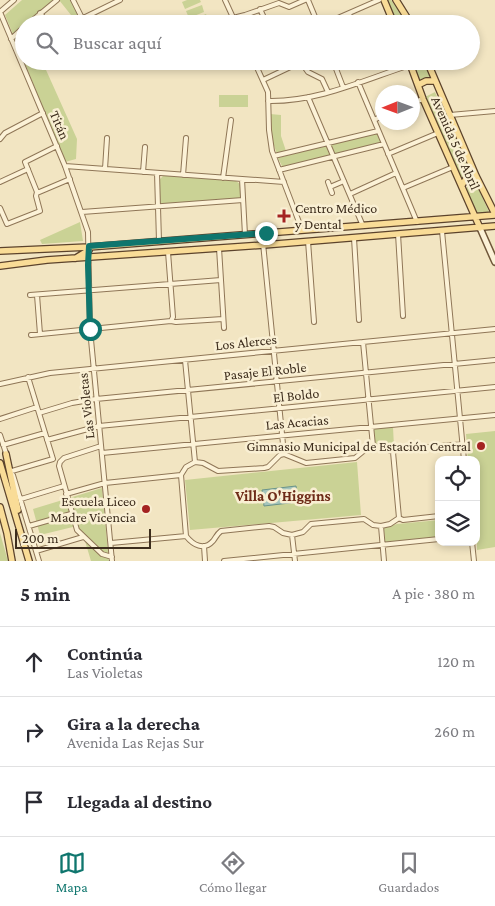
<!DOCTYPE html>
<html lang="es">
<meta charset="utf-8">
<style>
body{margin:0;font-family:"Crimson Pro",serif;background:#f7f7f7;color:#2b2b33}
.controls{position:absolute;right:15px;bottom:15px;display:grid;overflow:hidden;border-radius:10px;box-shadow:0 2px 8px #0003}
.controls button{width:45px;height:45px;display:grid;place-items:center;padding:0;border:0;border-bottom:1px solid #e1e1e2;background:#fff;color:#2b2b33;font:25px sans-serif}
.compass{position:absolute;left:375px;top:85px;width:45px;height:45px;border-radius:50%;background:#fff;box-shadow:0 2px 8px #0003;rotate:269deg}
.scale{position:absolute;left:15px;bottom:12px;width:136px;box-sizing:border-box;padding-left:5px;border:2px solid #3d2d1d;border-top:0;font-size:14px;line-height:18px;white-space:nowrap;color:#3d2d1d;-webkit-text-stroke:4px #f9efd3;paint-order:stroke}
.stop{position:absolute;width:15px;height:15px;margin:-11px;border:4px solid #0f766e;border-radius:50%;background:#fff}
.stop.end{background:#0f766e;border-color:#fff;box-shadow:0 1px 5px #0008}
.list{margin:0;padding:0;list-style:none}
h2{display:flex;justify-content:space-between;align-items:center;height:65px;margin:0;padding:0 20px;font-size:21px}
h2 small{font-size:16px;font-weight:400;color:#7c7c81}
.list li{display:grid;grid-template-columns:32px 1fr auto;gap:15px;align-items:center;box-sizing:border-box;height:70px;padding:0 20px;border-top:1px solid #e1e1e2}
.list b{display:block;font-size:19px;white-space:nowrap}
.list p{margin:0;font-size:16px;white-space:nowrap;color:#7c7c81}
.list em{font-size:16px;font-style:normal;color:#7c7c81}
.icon{flex:none;width:28px;height:28px;fill:none;stroke:currentColor;stroke-width:2;stroke-linecap:round;stroke-linejoin:round}
.map{position:relative;flex:none;width:495px;height:561px;overflow:hidden}
.search{position:absolute;background:#fff;box-shadow:0 2px 8px #0003;left:15px;right:15px;top:15px;height:55px;display:flex;align-items:center;gap:12px;box-sizing:border-box;padding:0 18px;border-radius:28px;color:#7c7c81;font-size:19px}
.sheet{height:275px;background:#fff}
nav{display:flex;justify-content:space-around;align-items:center;box-sizing:border-box;height:70px;border-top:1px solid #e1e1e2;background:#fff;font-size:14px;color:#7c7c81}
nav a{display:grid;justify-items:center;gap:2px}
nav .on{color:#0f766e}
.map>svg:first-child{display:block}
.green{fill:#cad295}
.water{fill:#a5c5bc;stroke:#6b948b}
.lines{fill:none;stroke-linecap:round;stroke-linejoin:round}
.minor-casing{stroke:#8f7657;stroke-width:6}
.secondary-casing{stroke:#70573a;stroke-width:8}
.primary-casing{stroke:#5c432c;stroke-width:8}
.minor{stroke:#fcf2d7;stroke-width:4}
.secondary{stroke:#fcf2d7;stroke-width:5}
.primary{stroke:#f9dc97;stroke-width:5.5}
.route{stroke:#0f766e;stroke-width:6}
.poi-dot{fill:#a42321;stroke:#f9efd3;stroke-width:2}
.labels{text-anchor:middle;dominant-baseline:central;stroke-width:5;stroke-linejoin:round;paint-order:stroke}
.street-label{font-size:14px;fill:#3d2d1d;stroke:#f9efd3}
.poi-label{font-size:14px;fill:#3d2d1d;stroke:#f9efd3;text-anchor:end}
.neighbourhood-label{font-size:15px;font-weight:bold;fill:#6e2b18;stroke:#f9efd3}
</style>
<div class="map">
<svg width="495" height="561" viewBox="0 0 495 561">
<rect width="100%" height="100%" fill="#f2e5c2"/>
<path class="green" d="M22,0H75L83,16L75,20L59,0L24,24V61L5,15Z
M187,0H200L201,2L185,9L182,2Z
M387,0H391L403,17L406,24H397Z
M202,5L204,12L189,18L186,11Z
M206,14L209,21L202,24H191L190,21Z
M24,61H42L77,139L76,159L65,162Z
M423,63L431,76L418,81L414,66Z
M435,92L472,176L462,181L425,97Z
M219,95H248V107H219Z
M270,114L281,115V136L286,151L277,154L272,140Z
M375,133L378,134L381,144L283,168L278,158Z
M164,175L236,181L240,184L241,199L160,204V179Z
M469,184H473L478,188L489,212L477,213L466,189Z
M80,222L83,241L42,244L40,240Z
M393,427L394,447C385,447 383,444 375,445L374,429Z
M495,431V547L477,550L476,460H468L466,434Z
M357,462L361,515L190,530L185,480Z
M102,488L109,561H91L85,541L77,526L40,535L33,509Z
M439,520V538L385,543L384,528L397,524Z
M0,533L8,561H0Z"/>
<path class="water" d="M296,486L298,502L264,506L262,490Z"/>
<g class="lines">
<g class="minor-casing">
<path id="minor" d="M14,0L0,12L65,166L88,232L90,329L112,561
M73,0L82,18
M225,0L236,24
M308,0L318,24
M260,9L267,24
M40,13L48,24
M349,14L353,24
M233,18L245,15L279,3L289,7L305,0
M28,24L57,0
M71,24L120,0
M324,24L379,0
M11,39L24,27
M16,50L24,46
M254,61L268,92L269,130L272,151L302,230
M285,61L288,68
M333,61L343,87
M263,80L301,62L308,72L322,79L328,92
M358,82L417,222
M308,97L363,226
M268,101C318,102 364,80 410,65
M412,103L423,99
M450,115L495,111
M374,120L382,116
M0,139L5,133L43,113
M388,154L438,133
M274,156L378,131
M65,166L284,182
M105,169L107,138
M279,170L384,144
M143,172L145,147
M157,173L159,241
M183,175L186,138
M223,178L231,120
M242,179L245,235
M0,182L28,169
M328,182L332,193
M330,187L344,181
M403,188L453,167
M37,193L70,179
M350,194L396,173
M0,208L7,224L40,211L36,196L37,192L25,162L57,146
M82,212L243,200
M442,231L464,460
M262,233L284,454
M398,234L403,316
M354,238L359,320
M308,241L314,322
M219,248L224,328
M168,252L173,317L171,321
M30,295L221,280
M37,295L40,334
M31,335L171,321L176,322L223,319
M363,342L373,446
M185,360L195,462
M28,377L53,459
M0,384L50,373L495,329
M39,413L72,403L96,399L495,360
M0,419L37,407
M0,435L7,456
M47,440L99,426L495,387
M3,445L45,433
M101,446L64,458L60,462L59,466L77,530L102,554L112,557
M393,452L396,450L463,444
M393,452L399,518
M102,453L495,415
M12,471L53,459
M13,475L39,561
M181,475L186,467L195,462L203,463L218,471L264,468L268,467L280,455L284,454L306,463L355,458L366,449L373,446L381,447L393,452
M181,475L186,536
M66,494L105,483L181,475
M21,499L64,486
M29,526L71,514
M381,526L384,561
M292,535L295,561
M186,536C193,545 204,551 213,541C216,537 217,534 221,531L269,526L274,527L283,533L292,535L303,532L311,524L364,519L373,525L381,526L390,524L399,518L403,520L439,516
M472,542L474,561
M111,543L186,536
M204,546L205,561
M36,551L83,537
M224,561L439,539"/>
</g>
<g class="secondary-casing">
<path id="secondary" d="M480,228L495,262"/>
</g>
<g class="primary-casing">
<path id="primary" d="M384,0L394,24
M396,0L411,24
M409,61L423,99L480,228
M427,61L476,176L495,214
M410,65L420,61
M418,85L426,81H435
M462,185L466,179L476,176
M0,251L89,247L495,215
M76,258L89,250
M0,266L47,260L264,245L495,226
M6,454L18,510
M0,463L29,561
M0,507L7,533L12,561"/>
</g>
<use href="#minor" class="minor"/>
<use href="#secondary" class="secondary"/>
<use href="#primary" class="primary"/>
</g>
<g class="lines">
<path class="route" d="M90,329L88,265L89,246L266,233"/>
</g>
<g class="poi-dot">
<path d="M281.5 208.5h5v5h5v5h-5v5h-5v-5h-5v-5h5z"/>
<circle cx="481" cy="446" r="5"/>
<circle cx="146" cy="509" r="5"/>
</g>
<g class="labels">
<g class="street-label">
<text transform="translate(60 125) rotate(67)">Titán</text>
<text transform="translate(456 143) rotate(66)">Avenida 5 de Abril</text>
<text transform="translate(246 342) rotate(-6)">Los Alerces</text>
<text transform="translate(265 371) rotate(-6)">Pasaje El Roble</text>
<text transform="translate(296 395) rotate(-6)">El Boldo</text>
<text transform="translate(86 406) rotate(-96)">Las Violetas</text>
<text transform="translate(297 422) rotate(-5)">Las Acacias</text>
</g>
<g class="poi-label">
<text x="295" y="208" text-anchor="start">Centro Médico<tspan x="295" dy="16">y Dental</tspan></text>
<text x="471" y="446">Gimnasio Municipal de Estación Central</text>
<text x="136" y="501">Escuela Liceo<tspan x="136" dy="16">Madre Vicencia</tspan></text>
</g>
<g class="neighbourhood-label">
<text x="283" y="496">Villa O'Higgins</text>
</g>
</g>
</svg>
<div class="controls">
<button><svg class="icon" aria-label="locate" viewBox="0 0 24 24"><circle cx="12" cy="12" r="6"/><path d="M12 2v4M12 18v4M2 12h4M18 12h4"/></svg></button>
<button><svg class="icon" aria-label="layers" viewBox="0 0 24 24"><path d="M12 4l9 5-9 5-9-5zM3 14l9 5 9-5"/></svg></button>
</div>
<svg class="compass" viewBox="-18 -18 36 36"><path d="M0-13l5 13h-10z" fill="#e53935"/><path d="M0 13l5-13h-10z" fill="#7c7c81"/></svg>
<div class="scale">200 m</div>
<div class="stop" style="left:90px;top:329px"></div>
<div class="stop end" style="left:266px;top:233px"></div>
<div class="search"><svg class="icon" aria-label="search" viewBox="0 0 24 24"><circle cx="10" cy="10" r="6"/><path d="M15 15l6 6"/></svg>Buscar aquí</div>
</div>
<section class="sheet">
<h2>5 min<small>A pie · 380 m</small></h2>
<ul class="list">
<li><svg class="icon" aria-label="ahead" viewBox="0 0 24 24"><path d="M12 20V5M6 11l6-6 6 6"/></svg><div><b>Continúa</b><p>Las Violetas</p></div><em>120 m</em></li>
<li><svg class="icon" aria-label="right" viewBox="0 0 24 24"><path d="M7 20v-9h11M14 6l5 5-5 5"/></svg><div><b>Gira a la derecha</b><p>Avenida Las Rejas Sur</p></div><em>260 m</em></li>
<li><svg class="icon" aria-label="arrive" viewBox="0 0 24 24"><path d="M6 21V4h12l-3 4 3 4H6"/></svg><div><b>Llegada al destino</b></div></li>
</ul>
</section>
<nav>
<a class="on"><svg class="icon" aria-label="map" viewBox="0 0 24 24"><path d="M3 6l6-2 6 2 6-2v14l-6 2-6-2-6 2zM9 4v14M15 6v14"/></svg>Mapa</a>
<a><svg class="icon" aria-label="directions" viewBox="0 0 24 24"><path d="M12 3l9 9-9 9-9-9zM9 14v-3h6M13 9l2 2-2 2"/></svg>Cómo llegar</a>
<a><svg class="icon" aria-label="saved" viewBox="0 0 24 24"><path d="M7 4h10v16l-5-4-5 4z"/></svg>Guardados</a>
</nav>
